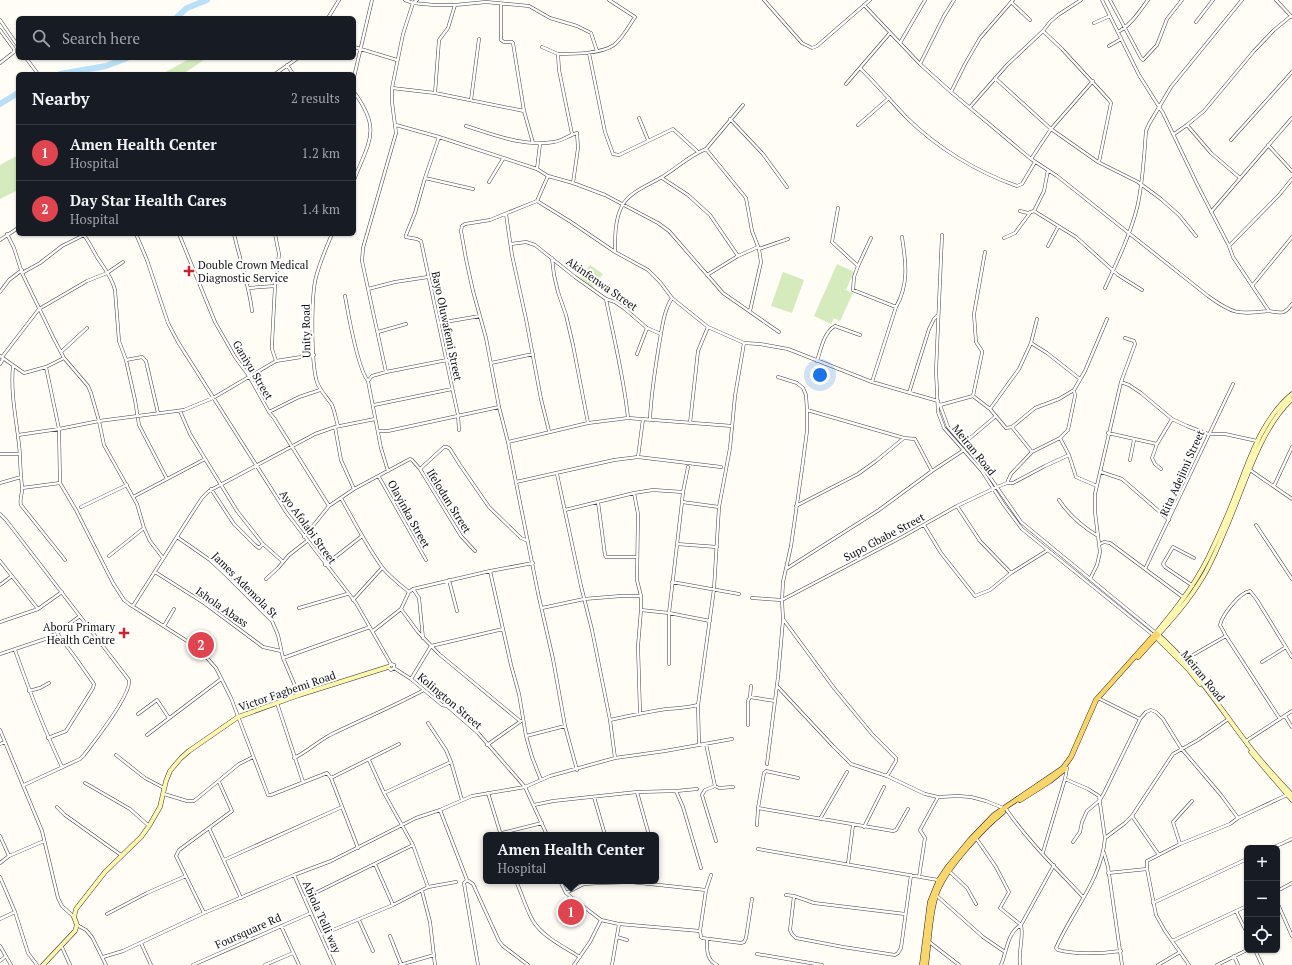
<!DOCTYPE html>
<meta charset="utf-8">
<style>
body{margin:0;font-family:"PT Serif",serif;background:#242831;color:#f1f3f6}
.controls{position:absolute;right:12px;bottom:12px;display:grid;overflow:hidden;border-radius:6px;box-shadow:0 1px 3px #0004}
.controls button{width:36px;height:36px;display:grid;place-items:center;padding:0;border:0;border-bottom:1px solid #363941;background:#171b24;color:#f1f3f6;font:20px sans-serif}
.you{position:absolute;left:820px;top:375px;width:14px;height:14px;margin:-10px;border:3px solid #fff;border-radius:50%;background:#1a73e8;box-shadow:0 0 0 6px #1a73e833}
.badge{display:grid;place-items:center;width:26px;height:26px;border-radius:50%;background:#ea580c;color:#fff;font-size:13px;font-weight:700}
.pin{position:absolute;translate:-50% -50%;border:2px solid #fff;box-shadow:0 1px 4px #0006}
.popup{position:absolute;left:483px;top:832px;width:176px;height:52px;box-sizing:border-box;display:grid;place-content:center;border-radius:6px;background:#171b24;filter:drop-shadow(0 1px 3px #0005);font-size:13px;white-space:nowrap;color:#9ea1a6}
.popup b{font-size:15px;color:#f1f3f6}
.popup::after{content:'';position:absolute;left:50%;top:100%;margin-left:-8px;border:8px solid transparent;border-top-color:#171b24}
.list{margin:0;padding:0;list-style:none}
h2{display:flex;justify-content:space-between;align-items:center;height:52px;margin:0;padding:0 16px;font-size:17px}
h2 small{font-size:13px;font-weight:400;color:#9ea1a6}
.list li{display:grid;grid-template-columns:26px 1fr auto;gap:12px;align-items:center;box-sizing:border-box;height:56px;padding:0 16px;border-top:1px solid #363941}
.list b{display:block;font-size:15px;white-space:nowrap}
.list p{margin:0;font-size:13px;white-space:nowrap;color:#9ea1a6}
.list em{font-size:13px;font-style:normal;color:#9ea1a6}
.icon{flex:none;width:22px;height:22px;fill:none;stroke:currentColor;stroke-width:2;stroke-linecap:round;stroke-linejoin:round}
.map{position:relative;flex:none;width:1292px;height:965px;overflow:hidden}
.search{position:absolute;background:#171b24;box-shadow:0 1px 3px #0004;left:16px;top:16px;width:340px;height:44px;display:flex;align-items:center;gap:10px;box-sizing:border-box;padding:0 14px;border-radius:6px;color:#9ea1a6;font-size:15px}
.panel{position:absolute;background:#171b24;box-shadow:0 1px 3px #0004;left:16px;top:72px;width:340px;height:164px;border-radius:6px}
.map>svg:first-child{display:block}
.green{fill:#d5ebbd}
.lines{fill:none;stroke-linecap:round;stroke-linejoin:round}
.river{stroke:#b9e0f7;stroke-width:6}
.street-casing{stroke:#444;stroke-width:3.5}
.secondary-casing{stroke:#333;stroke-width:5}
.primary-casing{stroke:#222;stroke-width:5.5}
.street{stroke:#fff;stroke-width:2.5}
.secondary{stroke:#fff6b0;stroke-width:4}
.primary{stroke:#f9d66b;stroke-width:4.5}
.poi-dot{fill:#c4262e;stroke:#fff;stroke-width:1.5}
.labels{text-anchor:middle;dominant-baseline:central;stroke-width:4;stroke-linejoin:round;paint-order:stroke}
.poi-label{font-size:11px;fill:#111;stroke:#fff;text-anchor:start}
.street-label{font-size:11px;fill:#111;stroke:#fff}
</style>
<div class="map">
<svg width="1292" height="965" viewBox="0 0 1292 965">
<rect width="100%" height="100%" fill="#fffdf5"/>
<path class="green" d="M191,58H207L183,74H162Z
M18,155V190L0,199V165Z
M837,264L854,272L846,290L853,293L840,321L834,318L831,324L814,316Z
M590,265L603,274L592,288L580,278Z
M783,272L804,280L792,313L771,306Z"/>
<g class="lines">
<path class="river" d="M176,18L187,8L207,0
M60,74L106,66L127,58
M0,104L18,93"/>
<g class="street-casing">
<path id="street" d="M405,0L413,3L434,5H455L486,2L529,6L550,18L577,26L591,33L597,51
M764,0L802,43L812,48L817,46L870,0
M1102,0L1139,75L1163,113L1197,184L1229,246L1233,257L1269,311C1282,313 1284,315 1292,304
M1110,0L1141,58L1143,60L1157,45L1167,19L1182,0
M1276,0L1292,17
M1011,2L1030,20
M501,4V40L504,42H512L513,43L524,111L533,143
M864,5L920,64L951,92L1031,159L1057,176L1208,296C1234,315 1238,314 1269,311
M328,18L339,0
M0,20L18,46
M1196,22L1213,0
M1094,23L1110,16
M1043,31L1062,49L1109,100L1111,103L1099,162
M1118,32C1131,25 1139,12 1148,0
M900,43L925,0
M1109,46L1121,39
M354,47L397,60
M542,47L558,54L559,70L572,134
M589,53L605,132L613,154L619,155L673,129L698,152
M558,54C573,54 601,54 614,45C622,39 629,26 635,17L609,0
M26,58L38,74
M0,63L14,52V49L0,30
M920,64L944,16L954,0
M287,65L293,74
M860,68C876,84 891,101 906,117C937,148 977,172 1017,186L1022,184L1035,162
M275,74L298,58
M354,77L372,0
M995,78L1051,129L1098,162L1138,182L1161,199L1179,215L1196,236
M846,84L890,33
M392,88L435,93L524,111
M354,92C382,130 369,141 354,180
M951,92L965,64L980,38L1013,0
M435,93L439,40L448,28L455,5
M471,100L479,39
M970,107L1007,65L1043,31L1050,22L1058,15L1081,0
M639,118L648,140
M730,119L763,154L787,187
M396,125L439,137L537,169L548,176L573,183L605,195L658,223L669,231L723,293L779,332
M858,125L889,98
M1187,125L1211,153L1240,178
M466,126C495,135 523,147 554,142C562,141 569,135 577,133L578,148L573,183
M1174,134L1187,125L1204,111L1254,51L1274,30L1291,16
M439,137L425,178L415,213L406,235V237L417,239L421,241L458,415L459,430
M1231,140L1292,72
M1268,145L1292,171
M706,149L746,198L752,231L759,249L761,262L750,311
M1031,159L1051,129L1093,81
M537,169L540,144
M548,176L537,201L490,220L465,224L462,226L461,231L466,259L473,291L486,338L499,407L508,442L538,593L553,659L565,726L577,770
M425,178L473,189
M662,178L688,195L710,215L738,256
M489,182L503,159
M537,201L571,222L615,252L648,270L660,282L672,298L708,327L744,343L760,344L788,349L872,382L938,401
M838,208L832,242L858,266L854,277L853,290L896,307L872,382
M1020,211L1028,213L1034,211L1076,237L1118,275L1142,290
M1034,211L1044,191L1048,170
M1211,212L1292,118
M506,214L512,255L526,319L541,399L549,431
M7,234L14,248L22,273L54,339L64,358L88,386L91,393L99,421L104,445L137,504L144,528L150,541L163,558
M136,234L147,260L168,323L178,342L286,512L356,603L391,664L394,665V668L391,670L388,667L391,664
M179,234L215,322L235,357L249,376L269,412L274,418L329,506
M234,234C240,260 249,285 252,311
M275,234L279,254L275,286L272,343V349L276,361
M332,234C326,248 320,262 316,277C311,296 311,364 317,382C320,391 327,397 332,405C335,412 336,420 338,426
M942,235L936,371L938,412L944,428L982,471L1004,505L1022,529L1153,635
M1004,238L1015,233L1030,213
M0,240L18,228
M511,244L526,242L535,245L575,277L606,299L615,302L625,309L647,328L661,334
M1048,246L1058,227
M1229,246L1279,195L1292,179
M759,249L788,239
M615,251C615,236 615,219 622,206C629,192 649,185 662,177C677,168 690,155 706,149L743,105
M552,258L554,275L558,292L566,315L573,345L588,423
M858,266L871,238
M22,273L40,263L62,246L84,235C89,242 93,250 97,257C104,268 112,277 115,290L119,341L126,360L135,400L139,425L167,479
M707,275L738,256L758,247
M1252,286L1292,237
M249,288L275,286
M1105,288C1117,262 1130,235 1137,208C1143,183 1144,156 1146,131L1149,124L1171,87L1242,0
M368,289L395,282L428,277
M0,292L9,280L22,270
M345,296C348,313 358,369 368,381L381,448L388,471
M606,299C614,339 624,378 628,418
M896,307C909,284 906,263 902,237
M439,323L480,316
M378,332L406,324
M1031,343L1047,353L1080,379
M61,352L87,328
M637,354L647,328
M0,356L24,373L46,367L64,358
M2,357L39,309L87,281L107,273L123,262
M126,360L142,357L146,361L158,413
M817,361C821,349 824,332 835,326L860,335
M491,363L533,354
M0,364L3,359
M13,366C10,397 18,425 20,456C20,466 21,476 22,487C23,493 19,499 21,505L65,560
M46,367L59,429L60,483L76,510L113,583L124,600L129,604L187,641L207,658L216,668L231,698L268,795H271L327,773L331,778L358,848
M386,372L362,261L363,248L396,133L392,102V88L403,34L413,3L417,0
M778,377L797,383L803,388L806,395L807,410V431L802,469L791,546L783,582L782,600L783,619L834,688L872,734L896,758V761L887,776
M368,381L372,376L386,372L447,360
M1121,382L1129,385L1141,393L1172,419L1187,426L1208,434H1225L1257,441
M909,393L929,329L934,319L938,315
M973,396L982,353V351L976,342L974,314L985,252
M973,396L990,409L1006,428L1012,427L1032,452
M938,403L940,405L948,427L980,463L1021,522L1156,633
M374,405L452,389
M940,405L973,396
M990,409L1019,369L1031,343L1037,319
M807,410L904,438L915,439L932,471
M180,411L190,434L237,511L263,544L282,561
M269,412L299,397L320,390
M650,419C651,394 655,370 659,345C662,330 663,312 672,298
M690,423L698,351L708,327
M335,427L341,460L354,489
M1012,427L1035,408L1059,399L1074,390L1085,371L1107,319
M378,431H388L499,407
M1108,433L1157,444
M18,435L59,429L99,421L184,410L213,398L276,361L314,355
M1060,438L1069,455
M508,442L588,423L628,418L732,426
M963,444L996,416
M0,454H20
M638,457L643,419
M1130,460L1134,440
M420,469L444,447H447L450,449L460,465L489,507L521,538L528,541
M1161,469L1155,464L1152,458L1157,444L1172,419
M1250,470L1292,499
M1101,472L1122,479L1169,520
M557,474L581,586L592,630L610,720L615,758
M379,477L426,560
M516,482L614,460L638,457L721,467
M0,483L21,477
M1007,483L1011,474L1032,452L1060,438L1068,430L1075,396L1074,390
M1274,486L1292,447
M22,488L60,483
M211,489L234,524L255,545L259,548L263,544
M683,492L682,502L719,507
M634,493L638,514L637,580L641,596
M133,497L205,459
M341,498C354,521 366,545 382,567C389,576 399,584 409,592
M1059,500C1069,515 1083,527 1098,536
M598,502L605,555L606,557H637
M796,506L858,474L876,461L904,438
M957,506L980,541L1011,573
M81,507L127,485
M565,510L634,493L653,490L683,492L688,467
M0,514L6,520L129,680C132,694 94,742 84,755L80,759L24,785
M924,525L941,553L975,596L990,590L1011,573L1048,550
M1256,525L1292,579
M177,537L210,560L225,574L272,621L278,635L283,658L299,695
M304,537L329,506L354,489L410,459L412,460L420,469L461,536L475,551
M677,544L717,547
M1100,544L1104,542L1110,543L1184,598
M109,556L144,528
M0,561L38,609
M325,565L362,536
M786,569L879,510L932,471L964,450
M1145,569L1233,384
M490,571L511,665L519,694L526,736L532,757L541,780
M155,572L204,603L263,647L281,651
M266,579L278,568L289,555L307,541
M1090,579L1097,565L1100,552L1095,512V494L1121,382L1135,344L1134,341L1125,338
M449,580L457,611
M672,582L739,594
M0,585L12,576
M1193,586L1165,567L1163,564L1173,547L1194,558
M413,589L419,598L423,638
M752,598L782,600L902,537L957,506L997,487L1007,483H1013L1045,466L1069,455L1076,477L1097,486
M353,600L382,568
M133,606L187,521L202,498L209,491L315,434L335,427L375,419
M299,608L347,594
M542,608L584,599L621,596H641V610L638,646L640,713
M641,610L669,613L682,502
M0,622L38,609L62,592
M164,626L174,609
M373,631L401,609
M1226,636L1220,625C1222,615 1239,593 1250,591L1257,600L1292,657
M15,650C29,690 44,729 62,767
M0,654L45,639L57,633L80,616
M283,658L370,627
M1184,660L1226,636L1280,719
M1262,662L1286,647
M669,664V613L710,621
M394,668L411,679L442,705L447,706L478,733L525,787L547,835
M411,679L431,646L503,629
M751,686L750,697L775,701
M777,686L833,746L851,764L887,776L925,794L938,797L958,796L971,797L986,801L1003,808
M29,691L40,688L49,683
M1100,699L1140,719
M277,703L303,782
M138,714L157,700L169,718
M1285,716L1292,727
M610,720C628,716 647,712 666,709C677,708 687,708 698,705
M520,721L439,654L418,632L401,609L409,592L413,589L490,571L533,563
M428,723L446,750L451,762L462,800
M748,725V701L750,697
M0,730L42,831L58,898L62,906L74,917
M147,735L221,679
M526,736L565,726
M48,738L66,731L93,688L94,684L75,657L57,633
M1246,741L1292,711
M0,744L5,742
M706,744L715,786
M487,745L521,721
M699,745L698,705L714,589L719,507L730,448L735,396L744,343
M116,755L145,778L164,788
M294,758C307,752 317,742 330,735C361,720 394,706 424,690
M369,760L384,793L413,845L428,887
M767,764L778,677L783,620
M331,778L399,744
M1065,779L1088,789L1099,796L1105,838
M85,783L130,809L149,826
M676,791L683,807L701,868
M637,792L649,835
M384,793L451,762
M488,793L500,832L502,833L542,823
M164,794L187,801H194L239,764L253,757
M594,797L605,835
M534,805L553,801L637,792L676,791L697,789
M57,807L65,815L121,855
M758,808L893,831L896,830L908,809
M1006,809C1028,841 1057,869 1083,897
M440,810L467,880L473,884L499,941L503,946L528,965
M1132,816L1159,855
M820,819L847,772
M757,825L758,808L764,773L766,771L798,778
M864,827L884,787
M209,828L241,898
M0,836L9,856
M976,838L996,867L1009,892L1000,908L1021,925C1024,938 1018,951 1020,965
M716,841L702,795L705,790L715,786L719,788L733,787
M1073,842L1080,832L1082,822L1087,811L1100,800L1104,793L1140,719L1146,712L1151,710L1156,712L1163,719L1181,748L1221,795L1238,818
M1180,844L1173,822L1192,801
M1272,848L1292,839
M758,849L938,880
M1043,852L1065,779L1067,768
M1104,853L1108,867L1122,965
M224,860L342,807
M0,863L9,856L44,841
M375,864L393,905
M848,864L853,825
M949,871L967,888L976,904
M1108,873L1147,869
M294,875L334,965
M0,877L15,912L28,953L37,965
M919,877L925,838L920,830L938,797
M467,880L464,883L465,889L478,965
M516,881C522,894 526,909 533,921C543,937 564,947 580,957
M560,881L566,893L571,897L601,920L619,924L700,931L701,937L702,938L741,943L744,942L746,938L752,899
M422,891L430,922L435,965
M1277,891L1292,883
M566,893L584,884L599,883L631,882L706,890
M786,895L794,896L814,903L905,914
M936,895L983,937L1005,952
M794,896L790,930L792,934L796,938L843,947L895,955L898,953L901,948L911,875
M305,898L413,845
M1277,902L1292,936
M1153,903L1247,859
M1236,911L1247,933
M204,913L176,856L179,850L232,811L219,782
M107,914L147,893L186,876
M0,919L15,912
M359,920L373,951
M77,925L86,930L92,937L106,965
M281,926L299,965
M700,931L706,890L711,875
M321,935L393,905L428,887L456,882
M390,936L401,964
M617,937L627,940
M707,939C707,949 706,960 717,965
M928,941L959,965
M1172,941L1247,906
M141,943L151,965
M61,945L70,965
M0,946L11,965
M1255,950L1262,965
M1121,951C1099,954 1079,955 1058,950L1056,948C1072,911 1102,879 1105,838L1125,823L1132,816L1173,754L1198,740L1227,720
M757,954L822,965
M1234,956L1238,965
M103,957L123,951L204,913L294,875L331,861L416,818L440,810L472,796L525,787L550,776L615,758L665,751L732,739
M0,961L6,956
M193,965L311,913
M265,965L293,953
M400,965L434,955
M574,965L590,942L601,920
M612,965L619,924
M1001,965C1007,951 1007,933 1021,925L1054,865
M1158,965L1180,952
M1189,965L1165,931L1156,915L1147,869V861L1180,844L1230,824L1238,818L1287,795
M1217,965L1247,950"/>
</g>
<g class="secondary-casing">
<path id="secondary" d="M1292,394C1262,419 1250,458 1236,494C1228,515 1218,537 1208,558C1194,586 1176,609 1156,633C1192,664 1217,704 1246,742C1260,761 1276,778 1292,795
M1154,635L1188,669L1200,684
M1158,635C1174,617 1189,600 1201,580C1211,565 1219,544 1226,528C1244,487 1260,428 1292,399
M1251,752L1292,800
M43,965L75,931L77,925L74,917L76,909L105,872L141,837L149,826L160,807L166,781L170,771L181,758L189,751L238,717L299,695L388,667"/>
</g>
<g class="primary-casing">
<path id="primary" d="M1138,657L1158,635
M1020,800L1050,781L1065,769
M922,965L930,902L939,880L947,868L970,840L994,815L1063,768L1071,757L1096,700L1156,633
M926,965C929,942 929,917 936,895C944,870 982,829 1003,812"/>
</g>
<use href="#street" class="street"/>
<use href="#secondary" class="secondary"/>
<use href="#primary" class="primary"/>
</g>
<g class="poi-dot">
<path d="M187 265h4v4h4v4h-4v4h-4v-4h-4v-4h4z"/>
<path d="M122 627h4v4h4v4h-4v4h-4v-4h-4v-4h4z"/>
</g>
<g class="labels">
<g class="poi-label">
<text x="198" y="265">Double Crown Medical<tspan x="198" dy="13">Diagnostic Service</tspan></text>
<text x="115" y="627" text-anchor="end">Aboru Primary<tspan x="115" dy="13">Health Centre</tspan></text>
</g>
<g class="street-label">
<text transform="translate(602 284) rotate(35)">Akinfenwa Street</text>
<text transform="translate(447 326) rotate(78)">Bayo Oluwafemi Street</text>
<text transform="translate(306 331) rotate(-91)">Unity Road</text>
<text transform="translate(253 370) rotate(59)">Ganiyu Street</text>
<text transform="translate(974 450) rotate(51)">Meiran Road</text>
<text transform="translate(1182 473) rotate(-66)">Rita Adejimi Street</text>
<text transform="translate(449 501) rotate(58)">Ifelodun Street</text>
<text transform="translate(409 514) rotate(61)">Olayinka Street</text>
<text transform="translate(308 527) rotate(54)">Ayo Afolabi Street</text>
<text transform="translate(884 537) rotate(-28)">Supo Gbabe Street</text>
<text transform="translate(245 585) rotate(45)">James Ademola St</text>
<text transform="translate(222 607) rotate(35)">Ishola Abass</text>
<text transform="translate(1203 676) rotate(51)">Meiran Road</text>
<text transform="translate(287 691) rotate(-19)">Victor Fagbemi Road</text>
<text transform="translate(450 701) rotate(40)">Kolington Street</text>
<text transform="translate(322 917) rotate(66)">Abiola Telli way</text>
<text transform="translate(248 931) rotate(-24)">Foursquare Rd</text>
</g>
</g>
</svg>
<div class="controls">
<button>+</button>
<button>−</button>
<button><svg class="icon" aria-label="locate" viewBox="0 0 24 24"><circle cx="12" cy="12" r="6"/><path d="M12 2v4M12 18v4M2 12h4M18 12h4"/></svg></button>
</div>
<div class="you"></div>
<div class="pin badge" style="left:571px;top:912px;background:#e0444e">1</div>
<div class="popup"><b>Amen Health Center</b>Hospital</div>
<div class="pin badge" style="left:201px;top:645px;background:#e0444e">2</div>
<div class="search"><svg class="icon" aria-label="search" viewBox="0 0 24 24"><circle cx="10" cy="10" r="6"/><path d="M15 15l6 6"/></svg>Search here</div>
<section class="panel">
<h2>Nearby<small>2 results</small></h2>
<ul class="list">
<li><span class="badge" style="background:#e0444e">1</span><div><b>Amen Health Center</b><p>Hospital</p></div><em>1.2 km</em></li>
<li><span class="badge" style="background:#e0444e">2</span><div><b>Day Star Health Cares</b><p>Hospital</p></div><em>1.4 km</em></li>
</ul>
</section>
</div>
